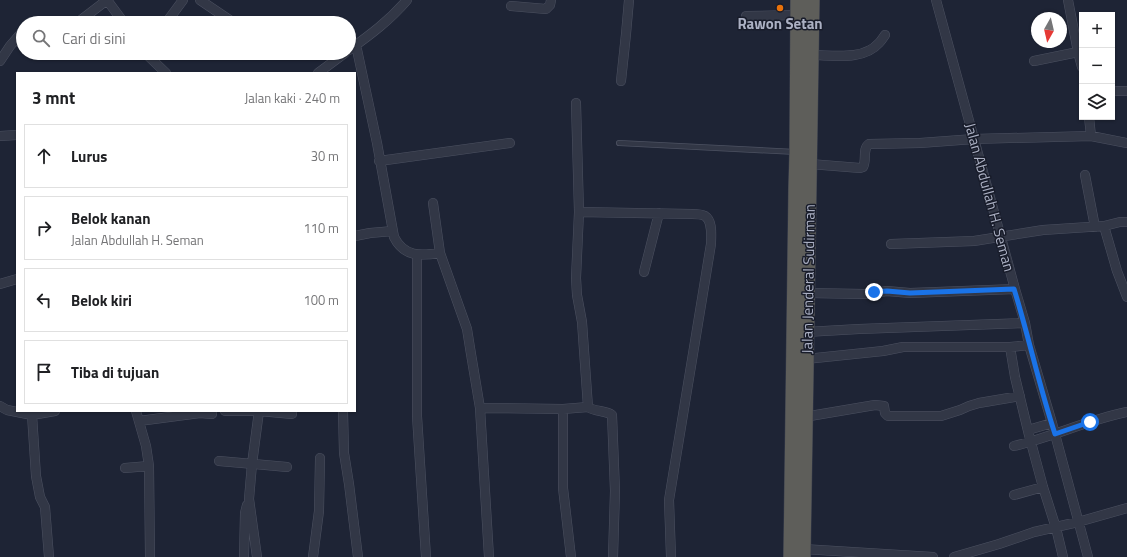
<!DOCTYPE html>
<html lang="id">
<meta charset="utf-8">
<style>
body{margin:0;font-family:"Titillium Web",sans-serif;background:#f6f6f6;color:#202124}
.controls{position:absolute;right:12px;top:12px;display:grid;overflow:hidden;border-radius:0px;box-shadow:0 1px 3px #0004}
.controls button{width:36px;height:36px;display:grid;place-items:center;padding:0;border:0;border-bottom:1px solid #e0e0e0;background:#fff;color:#202124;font:20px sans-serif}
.compass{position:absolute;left:1031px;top:12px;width:36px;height:36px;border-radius:50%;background:#fff;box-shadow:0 1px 3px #0004;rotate:188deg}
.stop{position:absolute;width:12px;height:12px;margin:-9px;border:3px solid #1a73e8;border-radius:50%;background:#fff}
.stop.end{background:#1a73e8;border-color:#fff;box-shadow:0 1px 4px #0008}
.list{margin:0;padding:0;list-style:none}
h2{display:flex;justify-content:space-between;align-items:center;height:52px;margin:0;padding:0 16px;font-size:17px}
h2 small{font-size:13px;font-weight:400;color:#757577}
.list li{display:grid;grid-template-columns:26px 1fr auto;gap:12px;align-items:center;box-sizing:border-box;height:64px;margin:0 8px 8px;padding:0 8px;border:1px solid #e0e0e0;border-radius:0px}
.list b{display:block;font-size:15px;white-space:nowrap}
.list p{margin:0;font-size:13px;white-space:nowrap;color:#757577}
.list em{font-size:13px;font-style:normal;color:#757577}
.icon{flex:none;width:22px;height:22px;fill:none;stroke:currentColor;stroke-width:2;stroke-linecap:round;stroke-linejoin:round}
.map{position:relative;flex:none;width:1127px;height:557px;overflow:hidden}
.search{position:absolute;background:#fff;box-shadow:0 1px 3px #0004;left:16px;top:16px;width:340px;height:44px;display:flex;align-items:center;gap:10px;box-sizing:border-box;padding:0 14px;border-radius:22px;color:#757577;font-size:15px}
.panel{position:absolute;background:#fff;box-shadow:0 1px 3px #0004;left:16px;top:72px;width:340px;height:340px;border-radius:0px}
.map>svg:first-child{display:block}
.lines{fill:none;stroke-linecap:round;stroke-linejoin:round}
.service-casing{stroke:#4c5161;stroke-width:6}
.minor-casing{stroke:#4c5161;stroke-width:10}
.trunk-casing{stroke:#393e4d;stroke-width:16}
.service{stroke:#323746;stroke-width:4.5}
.minor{stroke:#323746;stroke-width:9}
.trunk{stroke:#5e5e5a;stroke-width:15}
.route{stroke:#1a73e8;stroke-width:5}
.food-dot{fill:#e8710a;stroke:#181c2a;stroke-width:1.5}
.labels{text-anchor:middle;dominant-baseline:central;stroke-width:3;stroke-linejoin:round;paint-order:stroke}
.poi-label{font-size:15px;font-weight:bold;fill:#abb0c3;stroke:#181c2a}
.street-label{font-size:15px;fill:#abb0c3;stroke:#181c2a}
</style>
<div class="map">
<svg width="1127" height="557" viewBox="0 0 1127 557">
<rect width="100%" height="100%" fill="#1e2435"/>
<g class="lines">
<g class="service-casing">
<path id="service" d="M619,143L796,152"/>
</g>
<g class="minor-casing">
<path id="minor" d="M107,0L124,23
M200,0L234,23
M936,0L1015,289L1025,323L1029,345L1052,423L1088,557
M1068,0L1078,52L1082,67
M511,6L546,9L550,5L551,0
M746,16L798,15
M30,23L31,22
M77,23L107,0
M166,23L183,0
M356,45L377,143L394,237C404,257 420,256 440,253
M349,50C370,35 390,20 407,0
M145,53L166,73
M811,55C833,55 863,61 879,43C881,41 883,38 885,35
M0,61L10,46L23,31
M1034,61L1078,52
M318,73L345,53
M621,81L626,34L629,0
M1112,91H1127
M576,103L579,212L576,278L577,295L582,322L588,407
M1089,117L1091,136
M0,136L17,135
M379,161L510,143
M810,164L860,168L863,167C867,160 862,149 869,144L920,143L974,139L1091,136L1127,143
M1085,175L1095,227
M433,203L440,253L467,329L471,354L480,408L489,557
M579,212L692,214C696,214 701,214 705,216C713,221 711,236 711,244L669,500L671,557
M1104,226L1117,271L1127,297
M355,236L370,233L393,231
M891,244L974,241L1043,230L1104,226L1120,222H1127
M417,256V416L426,557
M644,272L659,213
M0,284L17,279
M807,293L865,294L887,291L910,293L1015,289
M806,332L859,329L1025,323
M1010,347L1015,377L1029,435L1043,487L1056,528L1063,557
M806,359L883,351L903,347H1010L1029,345
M0,406L7,410L32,415L55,411
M480,408L563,409L588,407C595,412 605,410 612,415L615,491L613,557
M563,409V488L571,557
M136,411L146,446L149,466L150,557
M225,411H259L292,414
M343,411L344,453L349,484L358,557
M32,415L36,476L40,497L45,507L49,557
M804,417L875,405L884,406L885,413L888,416H941L960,410L969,406L979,403L1020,396
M139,421L200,413L212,414
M1028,430L1052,423
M1014,446C1052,437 1088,420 1127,412
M219,461L287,467
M125,468L149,466
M1014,495L1043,487
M803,549L933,557
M244,557L245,513L247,505
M257,557L249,499L252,464L259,411
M313,557L319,511L320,458
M954,557L999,544L1034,532L1078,522L1127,508"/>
</g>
<g class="trunk-casing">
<path id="trunk" d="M791,557L796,187L797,152L798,0
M803,557L812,0"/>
</g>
<use href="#service" class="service"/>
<use href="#minor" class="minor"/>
<use href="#trunk" class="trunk"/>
</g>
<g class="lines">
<path class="route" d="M874,292L887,291L910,293L1014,289C1029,337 1039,386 1055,434L1090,422"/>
</g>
<circle class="food-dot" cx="780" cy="8" r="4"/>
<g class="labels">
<g class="poi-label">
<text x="780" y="23">Rawon Setan</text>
</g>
<g class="street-label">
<text transform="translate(990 197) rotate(75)">Jalan Abdullah H. Seman</text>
<text transform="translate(808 279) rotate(-89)">Jalan Jenderal Sudirman</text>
</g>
</g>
</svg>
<div class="controls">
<button>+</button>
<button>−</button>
<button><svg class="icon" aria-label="layers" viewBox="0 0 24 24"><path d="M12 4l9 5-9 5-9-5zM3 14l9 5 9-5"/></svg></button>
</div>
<svg class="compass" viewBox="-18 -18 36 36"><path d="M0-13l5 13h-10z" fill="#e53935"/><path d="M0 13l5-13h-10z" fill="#757577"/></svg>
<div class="stop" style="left:1090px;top:422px"></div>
<div class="stop end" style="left:874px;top:292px"></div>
<div class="search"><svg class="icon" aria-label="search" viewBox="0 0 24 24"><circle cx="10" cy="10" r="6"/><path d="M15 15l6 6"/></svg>Cari di sini</div>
<section class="panel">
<h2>3 mnt<small>Jalan kaki · 240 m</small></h2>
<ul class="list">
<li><svg class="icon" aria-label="ahead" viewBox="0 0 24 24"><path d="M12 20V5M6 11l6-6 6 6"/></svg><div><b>Lurus</b></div><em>30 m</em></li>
<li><svg class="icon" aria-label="right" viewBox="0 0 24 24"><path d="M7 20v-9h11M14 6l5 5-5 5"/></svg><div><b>Belok kanan</b><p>Jalan Abdullah H. Seman</p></div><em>110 m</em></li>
<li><svg class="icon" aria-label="left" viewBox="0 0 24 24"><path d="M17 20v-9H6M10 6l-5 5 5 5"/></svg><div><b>Belok kiri</b></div><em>100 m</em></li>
<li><svg class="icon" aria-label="arrive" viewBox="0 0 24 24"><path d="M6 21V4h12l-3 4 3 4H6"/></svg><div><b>Tiba di tujuan</b></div></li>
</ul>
</section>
</div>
